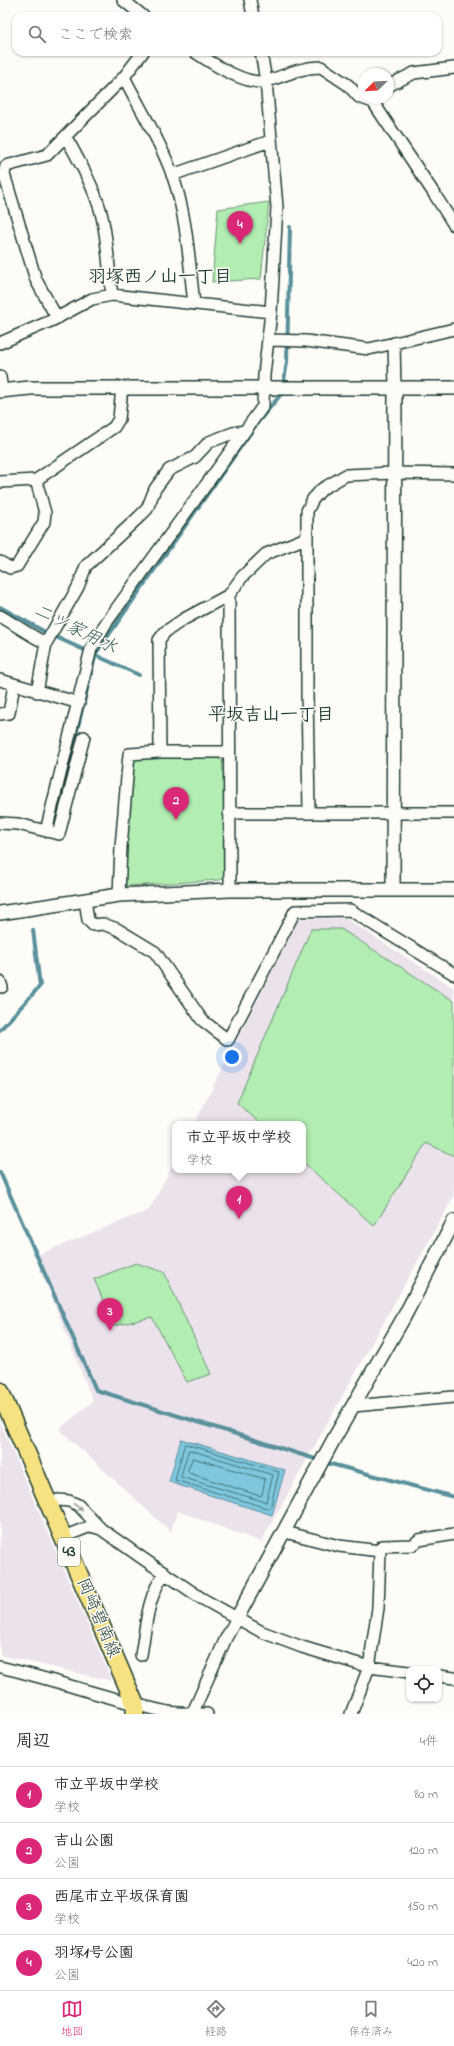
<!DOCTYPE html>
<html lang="ja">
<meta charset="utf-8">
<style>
body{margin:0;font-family:"Indie Flower","Klee One",sans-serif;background:#f7f7f7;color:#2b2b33}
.controls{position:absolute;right:12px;bottom:12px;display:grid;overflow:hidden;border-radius:8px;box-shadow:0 1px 3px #0004}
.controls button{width:36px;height:36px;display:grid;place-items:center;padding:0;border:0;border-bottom:1px solid #e1e1e2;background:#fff;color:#2b2b33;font:20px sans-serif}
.compass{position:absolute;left:358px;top:68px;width:36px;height:36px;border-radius:50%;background:#fff;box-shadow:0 1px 3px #0004;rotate:246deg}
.you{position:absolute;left:232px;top:1057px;width:14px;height:14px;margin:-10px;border:3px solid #fff;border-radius:50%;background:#1a73e8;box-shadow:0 0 0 6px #1a73e833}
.badge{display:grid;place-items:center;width:26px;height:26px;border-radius:50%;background:#db2777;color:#fff;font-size:13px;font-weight:700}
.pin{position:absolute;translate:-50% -33px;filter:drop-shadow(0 1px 2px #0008)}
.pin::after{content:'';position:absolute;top:21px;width:14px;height:12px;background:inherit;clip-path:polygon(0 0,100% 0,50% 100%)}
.popup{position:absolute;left:172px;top:1121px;width:134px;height:52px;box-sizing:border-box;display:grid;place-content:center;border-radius:8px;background:#fff;filter:drop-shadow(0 1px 3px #0005);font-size:13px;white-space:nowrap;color:#7c7c81}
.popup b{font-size:15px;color:#2b2b33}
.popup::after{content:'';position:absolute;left:50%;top:100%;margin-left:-8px;border:8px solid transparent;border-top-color:#fff}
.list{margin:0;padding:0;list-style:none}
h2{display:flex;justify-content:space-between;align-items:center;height:52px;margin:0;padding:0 16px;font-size:17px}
h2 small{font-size:13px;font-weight:400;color:#7c7c81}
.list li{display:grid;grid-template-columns:26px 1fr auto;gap:12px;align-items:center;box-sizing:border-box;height:56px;padding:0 16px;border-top:1px solid #e1e1e2}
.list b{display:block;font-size:15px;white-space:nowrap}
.list p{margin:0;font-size:13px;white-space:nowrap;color:#7c7c81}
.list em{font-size:13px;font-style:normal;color:#7c7c81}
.icon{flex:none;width:22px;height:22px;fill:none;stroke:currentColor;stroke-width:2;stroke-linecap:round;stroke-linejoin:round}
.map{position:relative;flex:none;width:454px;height:1714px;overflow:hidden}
.search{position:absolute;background:#fff;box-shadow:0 1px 3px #0004;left:12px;right:12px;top:12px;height:44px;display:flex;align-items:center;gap:10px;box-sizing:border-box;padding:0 14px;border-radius:12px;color:#7c7c81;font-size:15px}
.sheet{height:276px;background:#fff}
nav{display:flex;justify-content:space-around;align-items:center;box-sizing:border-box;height:56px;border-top:1px solid #e1e1e2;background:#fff;font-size:11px;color:#7c7c81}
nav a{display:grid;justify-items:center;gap:2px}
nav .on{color:#db2777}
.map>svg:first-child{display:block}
.built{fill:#ece2ec}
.green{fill:#b2edb2;stroke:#689573}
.water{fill:#7ec7df;stroke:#58909b}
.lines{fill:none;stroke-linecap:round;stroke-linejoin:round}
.shore{stroke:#457478;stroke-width:1}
.stream{stroke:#58909b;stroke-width:4}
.minor-casing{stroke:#1f3d34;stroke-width:14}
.tertiary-casing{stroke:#1f3d34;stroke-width:16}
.primary-casing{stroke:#1f3d34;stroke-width:20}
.minor{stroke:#fdfcf7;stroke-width:11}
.tertiary{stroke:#fdfcf7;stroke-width:13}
.primary{stroke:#f6e281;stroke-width:17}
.oneway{fill:#8e9c96}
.labels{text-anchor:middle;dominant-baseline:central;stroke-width:3;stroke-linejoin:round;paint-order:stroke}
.shield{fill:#fdfcf7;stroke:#62766e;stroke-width:1}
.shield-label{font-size:16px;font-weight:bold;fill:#1f3d34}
.street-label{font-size:17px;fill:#1f3d34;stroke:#fdfcf7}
.neighbourhood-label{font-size:18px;font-weight:bold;fill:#1f3d34;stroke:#fdfcf7}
.water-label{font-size:18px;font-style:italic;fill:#37605f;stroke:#fdfcf7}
</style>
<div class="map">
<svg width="454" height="1714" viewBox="0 0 454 1714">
<rect width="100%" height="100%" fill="#fdfcf7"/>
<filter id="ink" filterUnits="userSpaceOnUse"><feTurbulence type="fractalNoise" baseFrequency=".025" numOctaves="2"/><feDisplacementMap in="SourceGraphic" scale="8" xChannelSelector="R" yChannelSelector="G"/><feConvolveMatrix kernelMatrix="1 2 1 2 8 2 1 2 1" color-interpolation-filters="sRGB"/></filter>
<g filter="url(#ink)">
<path class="built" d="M345,918L454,988V1196L261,1542L178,1511L171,1532L59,1429L93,1401L35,1256L149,1210L175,1161V1170H303V1124H194L299,919Z
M0,1422L112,1681L0,1655Z"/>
<path class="green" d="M269,202L261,279L212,282L218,209Z
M136,758H219L224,764V877L220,880L126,886L124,883L133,762Z
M311,929H341L454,1001V1156L426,1143L374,1226L303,1162V1124H261L237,1103Z
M136,1263L164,1272L211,1374L187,1382L152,1317L114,1326L94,1279Z"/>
<path class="water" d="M181,1439L285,1470L272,1515L169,1482Z"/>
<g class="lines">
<path class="shore" d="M186,1444L279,1472L270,1509L175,1480L184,1446Z
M189,1450L273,1475L266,1502L181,1477Z
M193,1458L265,1479L262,1495L260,1496L189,1473L188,1470Z"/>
<path class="stream" d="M0,607L47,633L139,675
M53,828L96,653L258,422L282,393L287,362L290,227
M0,1030L40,986L33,930
M0,1172L96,1390L331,1464L454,1497"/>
<g class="minor-casing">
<path id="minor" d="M123,0L143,16
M250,0L253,16
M195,52C212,63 247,87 268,81C286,75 301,67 321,67L348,85L359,97L373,102L435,195L454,225
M124,77L143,52
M388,86L414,73L454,68
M66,137C79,161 92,183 100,209C108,236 108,267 112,295
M172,175L270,141
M57,318L36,280L4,174L6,166L47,155L124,77C140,109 160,140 172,174C187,215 189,261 194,304
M269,340L306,341L369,349L454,329
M0,343L53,320L92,299L112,295L271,312
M394,343L395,388
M0,377L2,390
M0,482L36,480L114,427L119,419L122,387
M0,562L10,568L17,566L44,522L45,513L36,480
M229,595L230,890
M0,616C16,625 29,635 46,643L37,692
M46,643L78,587L86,566L139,517L147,509L155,489L169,470L195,457L209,442L233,433L245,431
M0,680L79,703
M0,714L9,713L14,685
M160,752L159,640L165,632L184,619L229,595L242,577L266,554L306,538
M309,812L307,692V511L313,499L322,489L346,475L394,473L454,474
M229,813H454
M0,823L18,824L46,831L91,649L106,623L263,406L264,375L271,312L277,207L266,81L261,52
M46,831L59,834L84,737
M119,895L121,847L129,754L160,752H229
M85,900L88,920L93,925L103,924L117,929L155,952L202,1020L228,1040L295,911L350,910L454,974
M0,982L2,987
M353,1406L454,1397
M48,1504L58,1500L69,1501L78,1505L101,1529L142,1558L201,1598L262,1632L302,1647L369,1667L409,1672
M285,1532L339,1546L380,1551
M63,1537L91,1526L101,1529
M141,1655C146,1627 147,1596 165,1573
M0,1667C57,1680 111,1700 168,1712C180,1714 194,1713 207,1714
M439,1676L454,1678
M193,1712L226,1638L237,1618
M351,1714L369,1667L378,1608L380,1551L382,1546L413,1545L419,1540L454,1534"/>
</g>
<g class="tertiary-casing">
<path id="tertiary" d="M0,391L30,388H454
M393,889L395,388
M0,913L119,895L230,890H454
M237,1618L335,1437L404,1317L454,1221"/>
</g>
<g class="primary-casing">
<path id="primary" d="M0,1391L135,1704V1714"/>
</g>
<use href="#minor" class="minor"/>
<use href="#tertiary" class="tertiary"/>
<use href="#primary" class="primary"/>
</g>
<defs><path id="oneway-solid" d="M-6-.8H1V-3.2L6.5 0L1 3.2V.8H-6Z"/></defs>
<use class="oneway" href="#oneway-solid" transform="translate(78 1507) rotate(36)"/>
</g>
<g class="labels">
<rect class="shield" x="58" y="1538" width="22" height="28" rx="3"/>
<g class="shield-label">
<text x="69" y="1552">43</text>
</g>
<g class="street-label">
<text transform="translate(98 1618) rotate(67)">岡崎碧南線</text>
</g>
<g class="neighbourhood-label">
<text x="160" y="278">羽塚西ノ山一丁目</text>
<text x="271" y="716">平坂吉山一丁目</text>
</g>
<g class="water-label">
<text transform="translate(75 630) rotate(26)">二ツ家用水</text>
</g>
</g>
</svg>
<div class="controls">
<button><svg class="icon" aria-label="locate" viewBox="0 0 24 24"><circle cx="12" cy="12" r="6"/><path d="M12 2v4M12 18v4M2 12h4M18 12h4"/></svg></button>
</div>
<svg class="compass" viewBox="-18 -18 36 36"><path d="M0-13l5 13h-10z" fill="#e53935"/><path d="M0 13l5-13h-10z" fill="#7c7c81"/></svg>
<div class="you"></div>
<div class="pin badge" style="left:239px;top:1219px">1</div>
<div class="popup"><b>市立平坂中学校</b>学校</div>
<div class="pin badge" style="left:176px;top:820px">2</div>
<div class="pin badge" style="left:110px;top:1331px">3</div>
<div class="pin badge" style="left:240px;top:244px">4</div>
<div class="search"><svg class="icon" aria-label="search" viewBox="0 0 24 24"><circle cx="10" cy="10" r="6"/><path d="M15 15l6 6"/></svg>ここで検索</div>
</div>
<section class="sheet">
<h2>周辺<small>4件</small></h2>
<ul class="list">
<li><span class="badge">1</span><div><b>市立平坂中学校</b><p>学校</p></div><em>80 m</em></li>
<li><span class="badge">2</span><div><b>吉山公園</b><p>公園</p></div><em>120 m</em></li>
<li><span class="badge">3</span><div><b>西尾市立平坂保育園</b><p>学校</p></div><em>150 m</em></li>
<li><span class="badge">4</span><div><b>羽塚1号公園</b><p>公園</p></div><em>420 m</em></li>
</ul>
</section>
<nav>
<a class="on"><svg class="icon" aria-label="map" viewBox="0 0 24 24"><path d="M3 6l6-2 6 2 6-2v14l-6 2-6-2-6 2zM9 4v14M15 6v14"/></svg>地図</a>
<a><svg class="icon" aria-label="directions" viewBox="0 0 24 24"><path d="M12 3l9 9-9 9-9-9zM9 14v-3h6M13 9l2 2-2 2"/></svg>経路</a>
<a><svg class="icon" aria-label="saved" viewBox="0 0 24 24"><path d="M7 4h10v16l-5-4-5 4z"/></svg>保存済み</a>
</nav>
